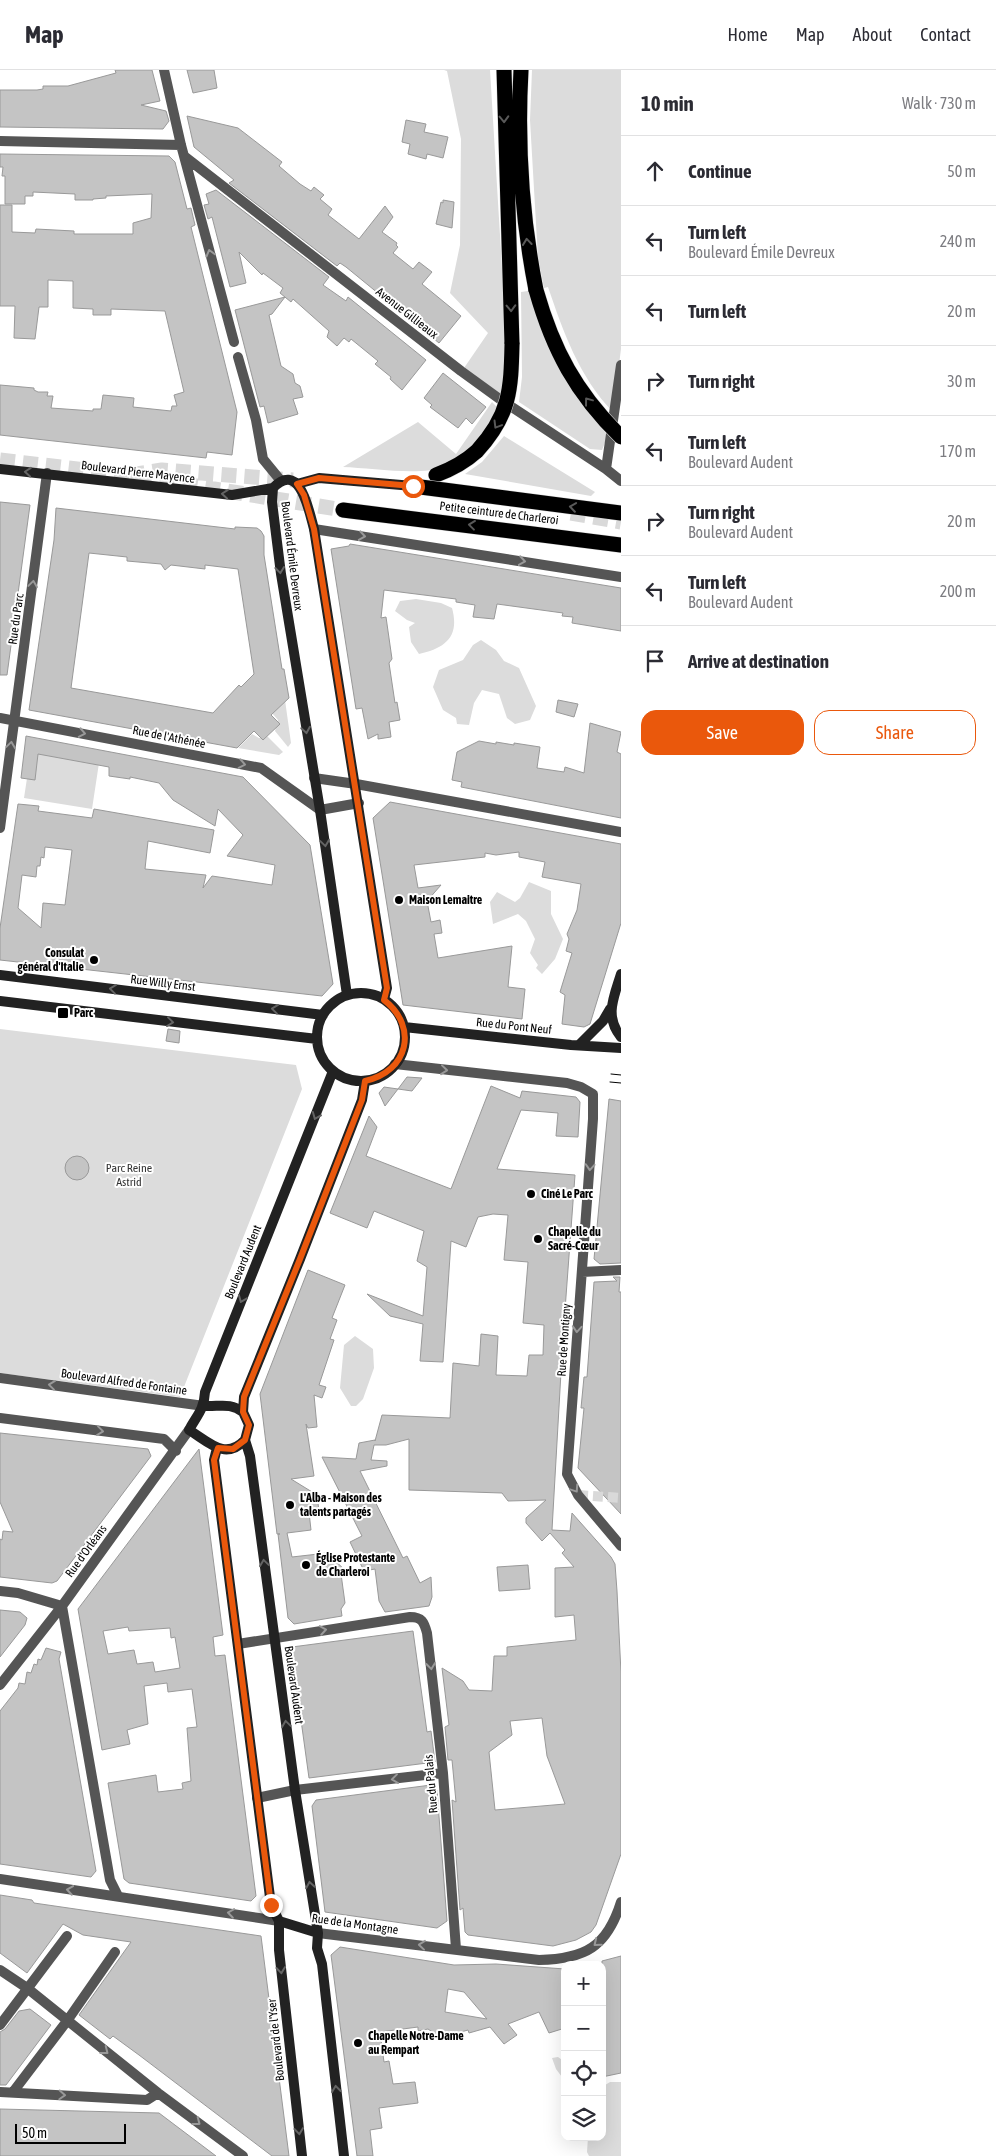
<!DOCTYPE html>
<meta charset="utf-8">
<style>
body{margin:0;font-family:"Asap Condensed",sans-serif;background:#f2f2f3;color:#2b2b33}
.controls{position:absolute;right:15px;bottom:15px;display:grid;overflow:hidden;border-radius:10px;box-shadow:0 5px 20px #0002}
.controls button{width:45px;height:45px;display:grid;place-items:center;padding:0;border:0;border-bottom:1px solid #e1e1e2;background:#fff;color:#2b2b33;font:25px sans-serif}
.scale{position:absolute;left:15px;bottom:12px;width:111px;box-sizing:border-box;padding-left:5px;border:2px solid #000;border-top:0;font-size:14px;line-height:18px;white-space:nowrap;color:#000;-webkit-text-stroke:4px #fff;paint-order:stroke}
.stop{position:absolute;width:15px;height:15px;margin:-11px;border:4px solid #ea580c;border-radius:50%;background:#fff}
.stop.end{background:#ea580c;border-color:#fff;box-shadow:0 1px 5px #0008}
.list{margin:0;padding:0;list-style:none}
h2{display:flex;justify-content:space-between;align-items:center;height:65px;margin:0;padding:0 20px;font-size:21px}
h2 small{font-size:16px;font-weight:400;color:#7c7c81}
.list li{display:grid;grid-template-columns:32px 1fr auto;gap:15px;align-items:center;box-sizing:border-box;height:70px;padding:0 20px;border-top:1px solid #e1e1e2}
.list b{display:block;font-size:19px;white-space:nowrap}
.list p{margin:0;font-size:16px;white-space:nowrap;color:#7c7c81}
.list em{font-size:16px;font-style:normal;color:#7c7c81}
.actions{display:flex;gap:10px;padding:15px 20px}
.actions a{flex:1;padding:11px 0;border:1px solid #ea580c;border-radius:15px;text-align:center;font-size:18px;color:#ea580c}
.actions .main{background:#ea580c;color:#fff}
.icon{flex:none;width:28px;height:28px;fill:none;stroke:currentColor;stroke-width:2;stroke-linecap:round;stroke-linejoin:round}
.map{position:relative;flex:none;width:621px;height:2086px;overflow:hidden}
header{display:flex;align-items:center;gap:30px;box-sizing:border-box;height:70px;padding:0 25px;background:#fff;border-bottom:1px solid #e1e1e2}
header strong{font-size:24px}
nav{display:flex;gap:28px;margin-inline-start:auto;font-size:18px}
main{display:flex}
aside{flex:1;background:#fff}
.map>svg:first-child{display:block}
.green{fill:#dcdcdc}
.building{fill:#c4c4c4;stroke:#999;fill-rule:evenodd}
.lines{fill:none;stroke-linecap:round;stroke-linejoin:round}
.street-tunnel{stroke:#d9d9d9;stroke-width:10;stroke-dasharray:10 5;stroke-linecap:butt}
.highway-tunnel{stroke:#d9d9d9;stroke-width:15;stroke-dasharray:15 8;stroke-linecap:butt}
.highway-casing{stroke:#dbdbdb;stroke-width:16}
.street{stroke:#555;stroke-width:10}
.secondary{stroke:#222;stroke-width:10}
.highway{stroke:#000;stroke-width:15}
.tram{stroke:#000;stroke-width:1}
.highway-bridge-casing{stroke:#dbdbdb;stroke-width:16;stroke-linecap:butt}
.highway-bridge{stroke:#000;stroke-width:15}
.oneway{stroke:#595959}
.oneway2{stroke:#999}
.oneway3{stroke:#646464}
.route{stroke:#ea580c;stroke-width:6}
.poi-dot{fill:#000;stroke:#fff;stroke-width:2}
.labels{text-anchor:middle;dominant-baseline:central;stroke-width:4;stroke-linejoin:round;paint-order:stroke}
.street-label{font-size:12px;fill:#000;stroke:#fff}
.poi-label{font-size:12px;font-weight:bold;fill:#000;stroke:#fff;text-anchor:start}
.park-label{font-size:12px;fill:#333;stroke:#fff}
</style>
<header>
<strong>Map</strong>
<nav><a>Home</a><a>Map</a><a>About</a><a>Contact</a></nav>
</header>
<main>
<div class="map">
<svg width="621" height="2086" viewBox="0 0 621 2086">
<rect width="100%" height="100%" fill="#fff"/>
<path class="green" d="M444,0H490L507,281L501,324L464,298L488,263L450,223L460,175L461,69L447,1Z
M532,0H621V279L613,342C579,307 563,261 548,217L544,218L538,188L530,50Z
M528,221C549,277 567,320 608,365L602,380L590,379L519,332L522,307L521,222Z
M492,332L497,337C492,351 485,362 475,373C466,382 457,392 444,397C421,406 370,398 343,397L418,352L456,384Z
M504,366L595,422L591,426L465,404L482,392Z
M416,529L441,533L452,538C460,567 445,578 419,584L411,572L409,557L415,553L407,550L395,541L400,531Z
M481,570L496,580L504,591L519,598L536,636L530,650L515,654L507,648L499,624L482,620L474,633L469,655L457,654L456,648L443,640L433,617L439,600L463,590L473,575Z
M285,630L291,673L288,677L275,661L278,650L272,643Z
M252,664L259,668L267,666L283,682L279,685L238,678Z
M31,682L99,693L92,739L24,728Z
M529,812L551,821V844L563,869L555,889L542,904L536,898L538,895L530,883L535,869L526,851L518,844L493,854L490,832L497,822L515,832L520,828Z
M0,959L296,995L302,1019L180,1327L0,1303Z
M355,1266L373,1279L374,1298L363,1329L356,1336H351L340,1318L344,1275Z
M558,1987L565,1992V2011L556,1999L552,1988Z
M610,2012H621V2086H589L587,2082L588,2067H602V2017Z"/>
<path class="building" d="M115,0H152L160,31L141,35L166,41L169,51L163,59L0,57V20H37L43,19V16H68L116,3Z
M187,0H214L217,18L193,23Z
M187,46L238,58L282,92L279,96L300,114L311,121L314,117L324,125L320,129L332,139L328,145L359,169L385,136L393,147L382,162L397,173L396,175L398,177L393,183L413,199L419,192L432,202L422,214L461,246L439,273L346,197L340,193L337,196L229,113L234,110L194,77Z
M406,50L426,54L424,62L448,67L443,88L427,84L426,89L408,84L410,74L402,72Z
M0,84L169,86L175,92L187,139L191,138L195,155L191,157L237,342L232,385L207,382L206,388L0,365V315L34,318V320L38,322H48L47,326H53L51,338L93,341V339H101L103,325L134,328L133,337L171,341L172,336H177L174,325L184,322L165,241L111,239V245H93V239L73,238V211L48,210V237H39L35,269L14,268L15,236H0V135H12V162L35,163L36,159L74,161V164H133V153L151,148L152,124L106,126V128L93,129V130H75V124L33,122V126H25V134H5V106H2L3,97H0Z
M216,120L329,207L323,215L346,231L348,227L426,290L402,320L390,309L391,307L375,294L378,291L351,269L349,272L344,268L337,276L327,267L329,261L293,229L291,232L280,223L283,218L263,203L262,205L239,182L246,213L230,217L212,147L208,149L204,135L209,134L206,124Z
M443,130L454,132L452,158L436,154L441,132L443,133Z
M285,227L272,244L269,245L281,296L293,304L295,313L300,316L303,327L293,329L298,344L268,353L264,336L260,337L235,240Z
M443,303L486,337L472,354L466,348L458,358L430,337L432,335L424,328Z
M0,432L30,435L7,605H0Z
M56,438L235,459V457L257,458L261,461L264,466V485L282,599H284L289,628L271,645L280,654L263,670L254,661L237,678L29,640L54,470ZM89,483L127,487V491L161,494L165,500L171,495L205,499V495L238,499L254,604L241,617L239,615L213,643L71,618Z
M350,474L621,518V561L572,553L573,547L562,546L563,543L497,534L494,549L473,547L475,535L456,532V529L384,520L381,548L386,547L392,589L389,593L395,633L397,632L400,650L389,652L391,667L378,669V664L368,669L362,638L356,639L331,479L349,476Z
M558,630L578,634L574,647L556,642Z
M590,653L621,662L617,682L621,684V748L461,717L462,712L452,710L457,682L479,671L496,674V672L514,675V673L540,677L537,698L564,702L565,697L584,703Z
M26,666L243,707L310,775L333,914L322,926L0,890V858L18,734L39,736L38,741L92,748L94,739L214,760L210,783L148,771L145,799L206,805L203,818L212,806L272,815L275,795L227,786L243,765L218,739L215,756L173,730L159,713L130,707V709L109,706V697L38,684L35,710L21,708ZM45,777L72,780L65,835L43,833L41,858L18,838L22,805L36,807L37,796H40L41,787L44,788Z
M390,732L621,774V853L590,954L584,957L562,954L565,925L560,922L572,883L566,881L569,869L567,864L577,840L581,814L542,807L545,792L519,787V782L496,785L485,783V787L414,795L418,818L441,815L427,831L431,852L440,850L442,863L434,864L438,888L512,876L508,917L525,919L522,949L403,935L373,748Z
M168,959L180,961L179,973L166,971Z
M407,1007L422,1008L412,1021L398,1019L385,1036L379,1023L384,1017L398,1019Z
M491,1016L520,1028L522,1021L576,1027L580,1032L578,1067L556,1066L558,1043L521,1040L497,1099L575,1105L563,1267L552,1460L570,1461L572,1443L611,1487L615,1494L617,1521L621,1603V1784L596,1855L591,1862L576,1870L553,1876L468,1865L465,1862L463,1838L460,1840L452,1730L456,1732L452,1690H448L445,1657L449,1655L442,1598L463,1611L469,1620L492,1621L494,1586H507V1577L576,1570L574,1545L555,1547V1498L574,1497L562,1483L565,1480L550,1463L542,1471L526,1453V1448L546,1430L508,1431L502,1423L409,1420V1369L386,1375H374L371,1390L387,1391V1396L360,1401L403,1488L407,1486L420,1513L431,1507L432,1527L429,1536L385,1542L379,1531L375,1499L364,1501L350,1472L362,1466L322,1387L356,1389L359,1373L375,1370V1371L382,1345L450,1348L453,1293L479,1296L481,1264L498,1266L496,1305L527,1306L529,1285H543L544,1255L523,1253L528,1192L504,1190L508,1145L493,1144L478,1147L466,1177L451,1171L443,1292L420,1291L423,1254L390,1246L367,1224L423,1246L427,1197L417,1191L424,1161L374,1141L367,1158L330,1143L369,1046L377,1057L366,1086L451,1119ZM542,1648L547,1686L565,1734L495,1740L489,1682L512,1665L510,1651Z
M609,1029L621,1031V1193L600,1194L594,1189Z
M65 1098a12 12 0 1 1 24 0a12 12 0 1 1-24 0Z
M308,1200L345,1215L332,1248L337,1250L330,1269L334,1270L319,1315L326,1317L322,1328L314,1325L317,1357L308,1358L306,1354L314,1406L291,1409L317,1425L319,1441L309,1442L311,1460L287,1463L292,1487L327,1483L348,1503L341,1504L345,1533L341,1539L342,1546L294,1554L288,1548L278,1464H280H277L260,1324Z
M613,1207H620L619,1222H621V1444L578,1398L584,1338H581L584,1307H587L594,1212L617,1211Z
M0,1363L148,1379L151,1386L63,1503L57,1511L52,1513L0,1507V1469L2,1470L3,1461L13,1462L0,1432Z
M199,1379L223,1565L213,1567L215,1586L225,1585L256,1826L251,1831L129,1813L124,1809L108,1713L156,1705L158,1722L183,1719L182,1713L191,1711L187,1658L197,1657L192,1619L168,1622L167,1613L144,1616L148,1654L127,1660L130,1674L102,1680L78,1539ZM128,1557L129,1561L170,1558L171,1568L175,1567L180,1598L155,1602L153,1592L137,1594L134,1580L108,1584L103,1561Z
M528,1495L530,1519L499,1521L497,1497Z
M0,1540L20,1542L27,1548L25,1555L0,1587Z
M413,1561L427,1662L431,1661L435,1692L309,1708L301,1650H299L292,1577Z
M46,1578L61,1582L59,1589L96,1801L91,1807L0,1794V1641L18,1618L19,1613L25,1614L27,1602L31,1603L34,1594L37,1595L38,1589L41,1590Z
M431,1715L437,1720L447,1851L437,1858L325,1842L312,1736L316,1730Z
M0,1825L32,1830L34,1833L261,1866L289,2086H272L139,1985L113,1966L110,1969L79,1945L131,1872L83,1865L63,1854L27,1903L0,1883Z
M340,1877L454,1895L496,1894L565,1899V1958L549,1963L539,1942L508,1954L517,1965L504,1974L490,1957L469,1963L468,1960L443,1967L442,1965H437L428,1959L418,1961V1957L380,1962L384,1992L389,1991L393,2014L415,2012L418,2033L379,2038L382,2058L370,2060L373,2086H357L331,1885ZM448,1919L464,1922L487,1949L445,1942Z
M621,1886V2003L602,2007V1891Z
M30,1939L51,1955L6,2015H0V1962L5,1959L19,1941Z
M0,2039L159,2043L216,2086H0Z"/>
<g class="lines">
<path class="street-tunnel" d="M578,1425L621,1428"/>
<path class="highway-tunnel" d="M0,390L130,405L343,440
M130,405L162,400L293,410
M571,443L621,452"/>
<g class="highway-casing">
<path id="highway" d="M504,0L512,274
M521,0C517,72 522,149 536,220
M436,405C452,399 465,392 477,381
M343,440L621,475"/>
</g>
<path class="street" d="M164,0L181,75L234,272
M0,71L181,75
M184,86L461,301L501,330L606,399L621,411
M238,287L256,350L263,389L281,411
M606,399L621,295
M314,459L621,507
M0,648L261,698L320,740L359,733
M314,708L356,714L621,762
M0,758L47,403
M395,994L567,1013L581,1017L593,1024V1049L567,1404L578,1425L621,1476
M582,1202L621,1200
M0,1308L204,1336
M0,1348L164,1369L176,1381
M0,1521L18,1523L62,1536
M62,1536L110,1810L118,1826
M238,1574L410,1547C422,1547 424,1552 427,1563L443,1703L456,1879
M0,1615L62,1536L189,1360
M257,1728L295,1720L443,1703
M0,1809L279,1851
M318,1863L539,1890C585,1889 607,1877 621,1832
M0,1900L27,1918L158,2023L243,2086
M0,1955L67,1866
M0,2022L147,2030L158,2023
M13,2022L67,1951L115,1882"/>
<path class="secondary" d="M0,399L232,425L273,418
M297,414L319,408L413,416
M621,904C614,927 604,946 621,967
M0,905L323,945
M317 967a44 44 0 1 1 88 0a44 44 0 1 1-88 0Z
M347,925L320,740L281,504L272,432L273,418C300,390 309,441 314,459L387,918L384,929
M0,931L317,969
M404,957L571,975L621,978
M579,975L603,951L610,939
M204,1336C219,1337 230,1332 243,1342
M245,1370C225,1391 209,1372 189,1360C197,1345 204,1340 205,1322L333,1001
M217,1378L214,1390L271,1835L279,1851V1880L302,2086
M279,1851L318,1863
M344,2086L322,1894L317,1878L318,1863L295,1720L250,1386L245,1370L249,1355L243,1342L244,1327L300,1189L362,1030L365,1011"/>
<use href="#highway" class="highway"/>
<path class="tram" d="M611,1004L621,1005
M610,1012L621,1013"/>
<g class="highway-bridge-casing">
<path id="highway-bridge" d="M536,220C553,280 576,323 621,367
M477,381C510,345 511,320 512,274
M413,416L621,443"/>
</g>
<use href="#highway-bridge" class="highway-bridge"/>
</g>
<defs><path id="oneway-chevron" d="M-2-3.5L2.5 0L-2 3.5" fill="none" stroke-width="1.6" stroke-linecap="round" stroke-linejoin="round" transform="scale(1.25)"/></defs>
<g class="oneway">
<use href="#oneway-chevron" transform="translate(504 49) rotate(88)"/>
<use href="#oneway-chevron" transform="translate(527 172) rotate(-96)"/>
<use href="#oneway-chevron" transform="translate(511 238) rotate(88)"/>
<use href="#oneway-chevron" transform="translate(588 331) rotate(-127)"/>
<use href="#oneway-chevron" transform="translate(497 355) rotate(121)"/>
<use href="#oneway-chevron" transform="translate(573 437) rotate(-172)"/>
<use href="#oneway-chevron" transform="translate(472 455) rotate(-173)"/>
</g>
<g class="oneway2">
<use href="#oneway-chevron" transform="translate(210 183) rotate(-105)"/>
<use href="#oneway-chevron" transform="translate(362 466) rotate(9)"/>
<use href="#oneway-chevron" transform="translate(522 491) rotate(9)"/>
<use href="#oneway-chevron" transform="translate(33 514) rotate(-82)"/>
<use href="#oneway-chevron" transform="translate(82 663) rotate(11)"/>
<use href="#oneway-chevron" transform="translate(11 675) rotate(-82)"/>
<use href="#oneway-chevron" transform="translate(242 694) rotate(11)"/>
<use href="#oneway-chevron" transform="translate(444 1000) rotate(6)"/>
<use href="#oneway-chevron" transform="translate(590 1097) rotate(94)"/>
<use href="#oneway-chevron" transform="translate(577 1259) rotate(94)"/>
<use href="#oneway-chevron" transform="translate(52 1315) rotate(-173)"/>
<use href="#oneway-chevron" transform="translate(100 1361) rotate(7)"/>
<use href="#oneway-chevron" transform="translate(575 1419) rotate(56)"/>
<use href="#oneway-chevron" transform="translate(323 1560) rotate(-9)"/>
<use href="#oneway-chevron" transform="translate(431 1596) rotate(83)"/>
<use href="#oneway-chevron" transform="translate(395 1709) rotate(173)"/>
<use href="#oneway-chevron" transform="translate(70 1820) rotate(-171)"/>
<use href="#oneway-chevron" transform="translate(231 1843) rotate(-172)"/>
<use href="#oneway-chevron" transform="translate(597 1873) rotate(141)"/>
<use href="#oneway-chevron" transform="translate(422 1875) rotate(-174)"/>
<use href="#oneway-chevron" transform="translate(105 1981) rotate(38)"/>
<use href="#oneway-chevron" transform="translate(62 2025) rotate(3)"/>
<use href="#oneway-chevron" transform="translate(197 2052) rotate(37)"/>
</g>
<g class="oneway3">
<use href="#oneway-chevron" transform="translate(28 402) rotate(-175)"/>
<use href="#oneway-chevron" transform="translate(225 424) rotate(-175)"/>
<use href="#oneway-chevron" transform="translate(280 500) rotate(83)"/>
<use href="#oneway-chevron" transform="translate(306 660) rotate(81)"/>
<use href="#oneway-chevron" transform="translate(325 773) rotate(82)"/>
<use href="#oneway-chevron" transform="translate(113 919) rotate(-173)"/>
<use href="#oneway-chevron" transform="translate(275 939) rotate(-173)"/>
<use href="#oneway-chevron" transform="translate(170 952) rotate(7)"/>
<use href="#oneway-chevron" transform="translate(316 1046) rotate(112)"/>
<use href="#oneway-chevron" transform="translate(242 1229) rotate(112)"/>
<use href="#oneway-chevron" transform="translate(264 1493) rotate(-98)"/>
<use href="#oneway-chevron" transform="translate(286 1654) rotate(-98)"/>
<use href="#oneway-chevron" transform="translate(310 1815) rotate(-99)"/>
<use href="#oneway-chevron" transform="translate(281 1900) rotate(84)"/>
<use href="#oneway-chevron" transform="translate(336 2019) rotate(-97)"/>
<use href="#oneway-chevron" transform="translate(299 2061) rotate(84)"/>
</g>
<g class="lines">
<path class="route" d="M271,1835L214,1390L218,1378L233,1379L245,1370L249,1355L243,1342L244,1327L300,1189L362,1030L365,1011C408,1002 419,957 384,930L387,918L314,459L304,425L297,414L319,408L413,416"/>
</g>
<g class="poi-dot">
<circle cx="399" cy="830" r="5"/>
<circle cx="94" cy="890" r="5"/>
<rect x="57" y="937" width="12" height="12" rx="2.5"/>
<circle cx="531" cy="1124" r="5"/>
<circle cx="538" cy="1169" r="5"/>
<circle cx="290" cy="1435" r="5"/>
<circle cx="306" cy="1495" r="5"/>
<circle cx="358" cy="1973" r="5"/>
</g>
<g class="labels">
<g class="street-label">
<text transform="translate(407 243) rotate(38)">Avenue Gillieaux</text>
<text transform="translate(138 402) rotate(7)">Boulevard Pierre Mayence</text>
<text transform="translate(499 443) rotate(7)">Petite ceinture de Charleroi</text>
<text transform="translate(292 486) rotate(83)">Boulevard Émile Devreux</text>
<text transform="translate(16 549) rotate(-82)">Rue du Parc</text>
<text transform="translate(169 667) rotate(11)">Rue de l'Athénée</text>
<text transform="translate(163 913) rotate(7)">Rue Willy Ernst</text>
<text transform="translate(514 956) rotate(6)">Rue du Pont Neuf</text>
<text transform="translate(243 1192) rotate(-68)">Boulevard Audent</text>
<text transform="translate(564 1270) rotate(-86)">Rue de Montigny</text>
<text transform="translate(124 1312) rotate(8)">Boulevard Alfred de Fontaine</text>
<text transform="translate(86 1481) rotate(-54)">Rue d'Orléans</text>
<text transform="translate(294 1615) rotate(82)">Boulevard Audent</text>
<text transform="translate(431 1714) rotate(-95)">Rue du Palais</text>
<text transform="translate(355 1854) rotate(8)">Rue de la Montagne</text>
<text transform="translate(276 1970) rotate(-96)">Boulevard de l'Yser</text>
</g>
<g class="poi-label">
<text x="409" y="830">Maison Lemaitre</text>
<text x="84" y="883" text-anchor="end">Consulat<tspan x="84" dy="14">général d'Italie</tspan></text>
<text x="74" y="943">Parc</text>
<text x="541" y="1124">Ciné Le Parc</text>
<text x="548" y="1162">Chapelle du<tspan x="548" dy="14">Sacré-Cœur</tspan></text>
<text x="300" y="1428">L'Alba - Maison des<tspan x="300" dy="14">talents partagés</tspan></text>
<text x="316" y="1488">Église Protestante<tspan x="316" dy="14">de Charleroi</tspan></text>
<text x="368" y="1966">Chapelle Notre-Dame<tspan x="368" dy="14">au Rempart</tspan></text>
</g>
<g class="park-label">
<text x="129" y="1098">Parc Reine<tspan x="129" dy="14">Astrid</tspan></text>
</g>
</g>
</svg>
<div class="controls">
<button>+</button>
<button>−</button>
<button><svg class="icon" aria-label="locate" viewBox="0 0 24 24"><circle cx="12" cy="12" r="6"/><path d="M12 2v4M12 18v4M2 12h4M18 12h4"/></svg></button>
<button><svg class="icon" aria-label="layers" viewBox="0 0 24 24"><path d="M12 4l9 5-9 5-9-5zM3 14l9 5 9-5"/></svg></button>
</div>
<div class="scale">50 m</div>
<div class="stop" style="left:413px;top:416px"></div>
<div class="stop end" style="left:271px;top:1835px"></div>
</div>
<aside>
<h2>10 min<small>Walk · 730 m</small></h2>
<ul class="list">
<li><svg class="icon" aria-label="ahead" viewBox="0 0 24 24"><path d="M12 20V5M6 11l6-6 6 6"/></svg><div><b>Continue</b></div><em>50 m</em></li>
<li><svg class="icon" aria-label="left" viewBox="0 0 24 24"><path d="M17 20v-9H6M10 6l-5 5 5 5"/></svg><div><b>Turn left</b><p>Boulevard Émile Devreux</p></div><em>240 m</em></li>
<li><svg class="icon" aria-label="left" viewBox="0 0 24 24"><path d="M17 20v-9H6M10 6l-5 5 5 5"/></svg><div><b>Turn left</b></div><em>20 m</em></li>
<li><svg class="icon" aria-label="right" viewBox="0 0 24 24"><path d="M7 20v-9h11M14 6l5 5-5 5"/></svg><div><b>Turn right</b></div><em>30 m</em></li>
<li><svg class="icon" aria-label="left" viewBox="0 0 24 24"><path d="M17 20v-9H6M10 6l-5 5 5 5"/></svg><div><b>Turn left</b><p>Boulevard Audent</p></div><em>170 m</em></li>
<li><svg class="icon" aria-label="right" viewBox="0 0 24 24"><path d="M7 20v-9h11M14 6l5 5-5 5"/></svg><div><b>Turn right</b><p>Boulevard Audent</p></div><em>20 m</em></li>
<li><svg class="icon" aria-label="left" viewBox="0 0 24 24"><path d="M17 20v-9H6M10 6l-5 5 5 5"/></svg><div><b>Turn left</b><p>Boulevard Audent</p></div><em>200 m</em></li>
<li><svg class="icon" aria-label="arrive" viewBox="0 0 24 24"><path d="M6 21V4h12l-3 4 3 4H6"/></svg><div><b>Arrive at destination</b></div></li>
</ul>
<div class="actions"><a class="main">Save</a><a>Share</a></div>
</aside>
</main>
